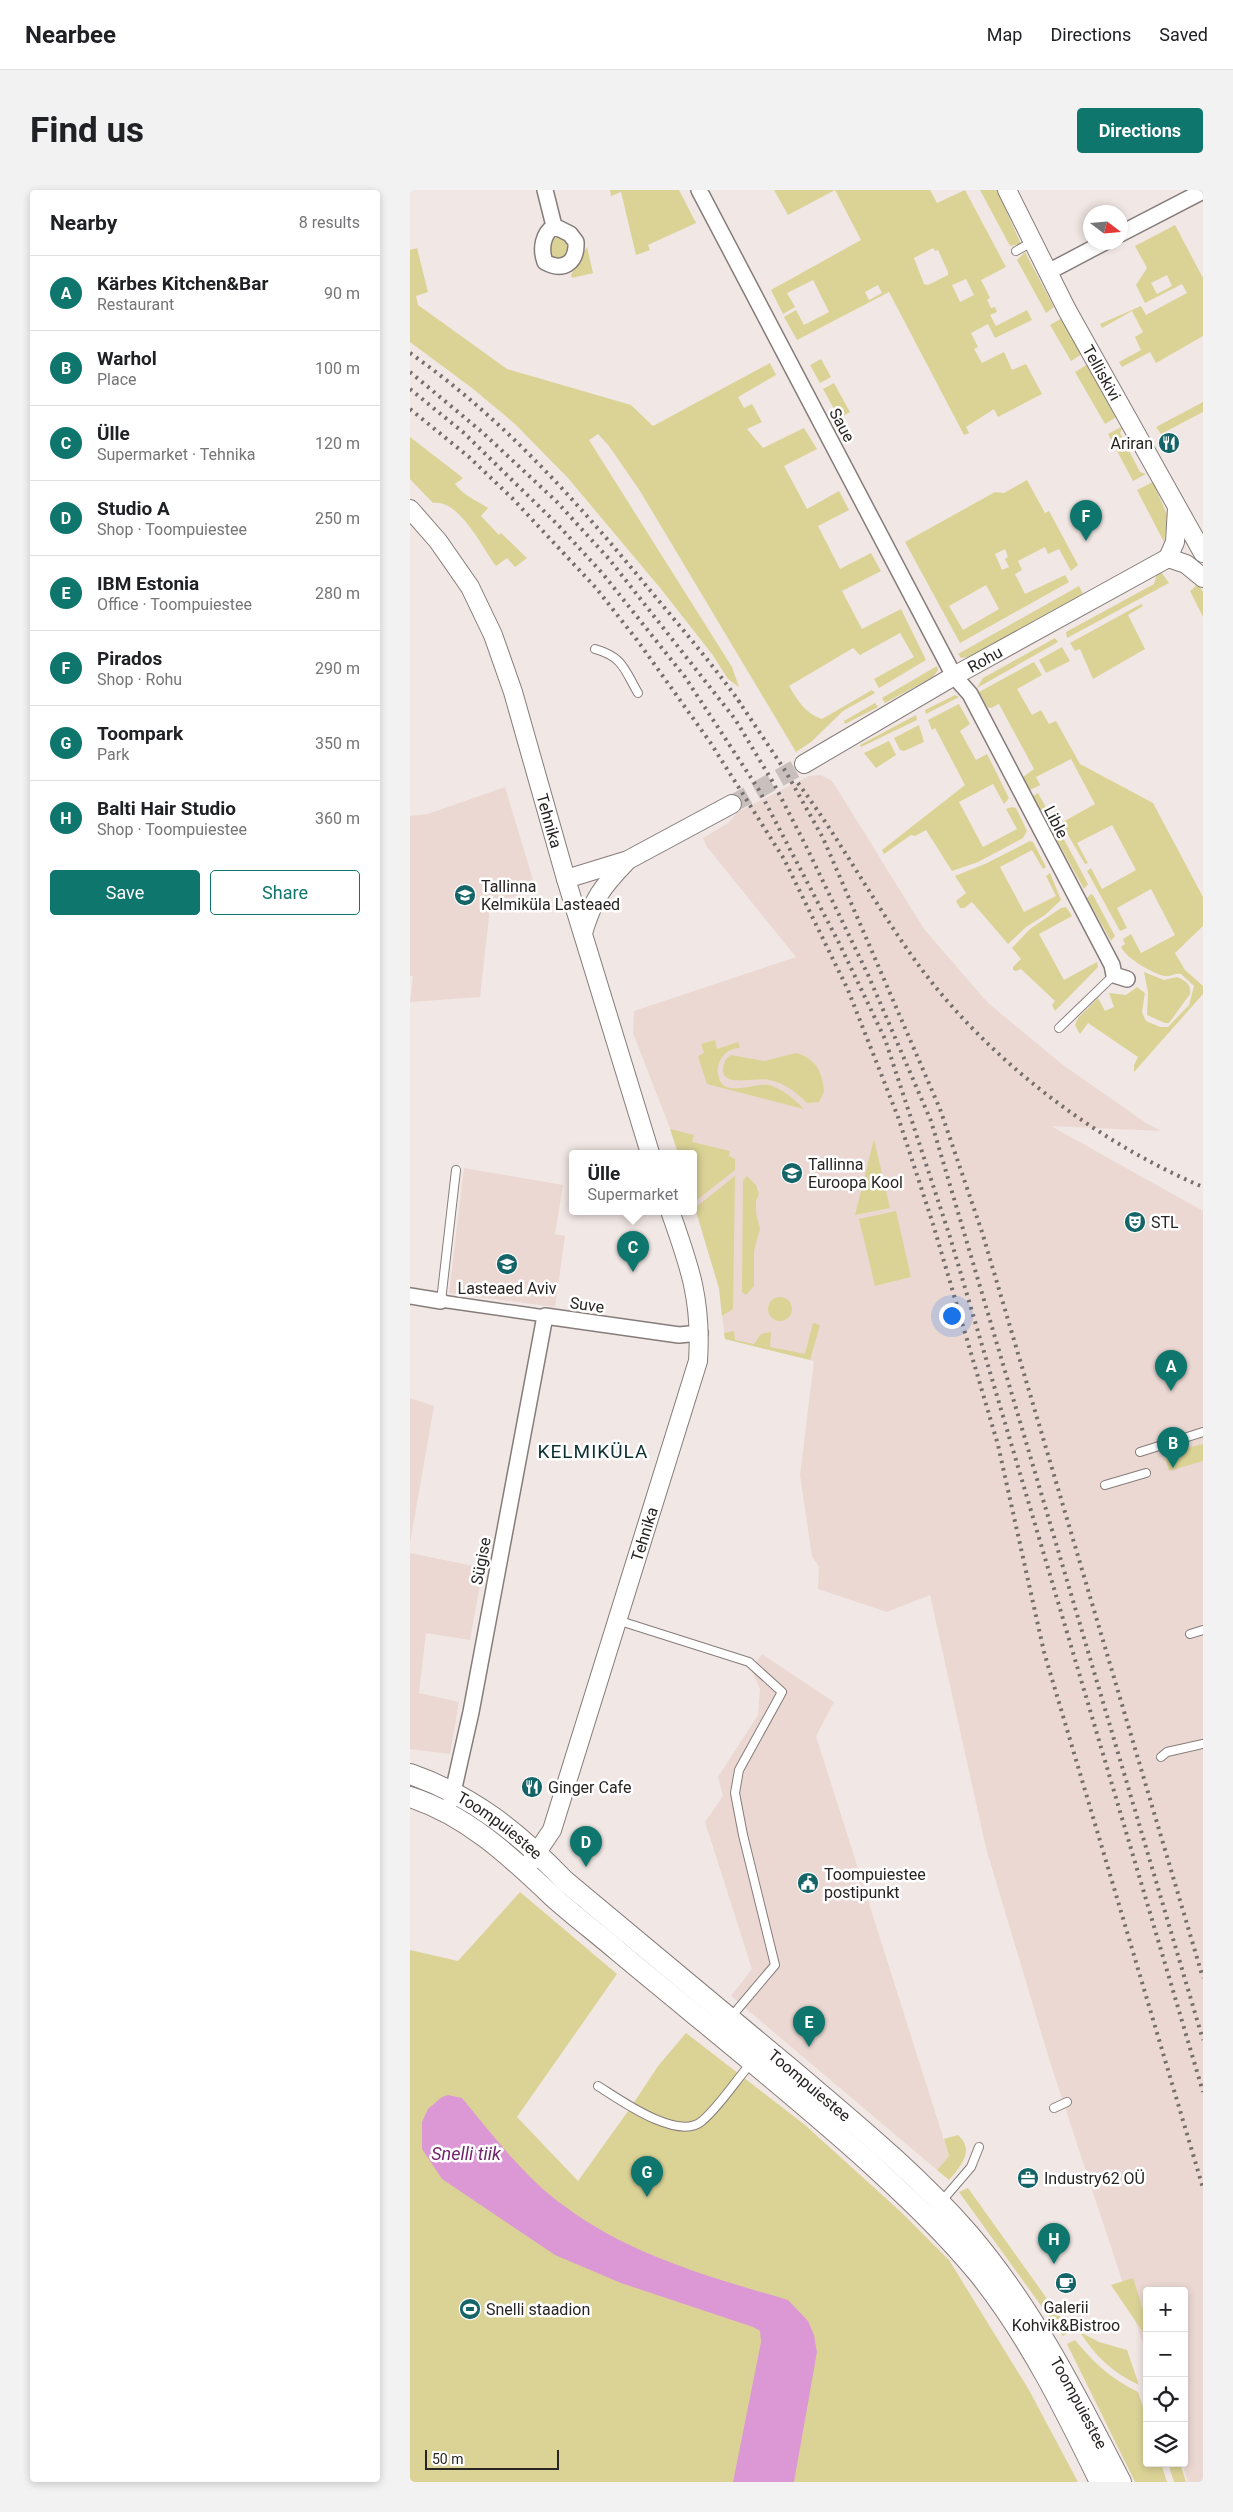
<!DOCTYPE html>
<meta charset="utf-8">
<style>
body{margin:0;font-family:Roboto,sans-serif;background:#f2f2f2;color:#202124}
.controls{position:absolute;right:15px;bottom:15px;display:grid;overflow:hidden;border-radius:5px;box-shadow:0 2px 8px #0003}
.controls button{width:45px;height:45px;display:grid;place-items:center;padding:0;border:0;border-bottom:1px solid #e0e0e0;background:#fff;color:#202124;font:25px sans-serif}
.compass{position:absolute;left:673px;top:15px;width:45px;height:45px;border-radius:50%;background:#fff;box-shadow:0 2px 8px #0003;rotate:106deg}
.scale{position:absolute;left:15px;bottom:12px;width:134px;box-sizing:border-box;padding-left:5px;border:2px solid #272423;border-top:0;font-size:14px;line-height:18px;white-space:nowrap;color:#272423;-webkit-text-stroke:4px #fff;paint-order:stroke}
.you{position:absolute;left:541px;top:1125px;width:18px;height:18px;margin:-12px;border:4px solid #fff;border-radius:50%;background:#1a73e8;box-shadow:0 0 0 8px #1a73e833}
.badge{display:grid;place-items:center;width:32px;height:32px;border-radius:50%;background:#0f766e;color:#fff;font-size:16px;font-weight:700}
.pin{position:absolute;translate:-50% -41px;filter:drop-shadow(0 1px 2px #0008)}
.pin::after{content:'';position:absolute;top:26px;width:18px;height:15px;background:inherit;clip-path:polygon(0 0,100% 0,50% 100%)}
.popup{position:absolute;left:159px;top:960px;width:128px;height:65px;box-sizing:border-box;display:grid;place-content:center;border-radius:5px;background:#fff;filter:drop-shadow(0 1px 4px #0005);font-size:16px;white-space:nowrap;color:#757577}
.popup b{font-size:19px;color:#202124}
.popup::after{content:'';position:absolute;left:50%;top:100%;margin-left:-10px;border:10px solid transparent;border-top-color:#fff}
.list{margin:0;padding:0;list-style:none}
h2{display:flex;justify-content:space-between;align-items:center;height:65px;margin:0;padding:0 20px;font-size:21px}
h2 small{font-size:16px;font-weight:400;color:#757577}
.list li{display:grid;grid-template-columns:32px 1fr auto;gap:15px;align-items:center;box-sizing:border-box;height:75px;padding:0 20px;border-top:1px solid #e0e0e0}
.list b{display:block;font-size:19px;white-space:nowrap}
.list p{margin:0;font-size:16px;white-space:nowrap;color:#757577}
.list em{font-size:16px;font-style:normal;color:#757577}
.actions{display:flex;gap:10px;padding:15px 20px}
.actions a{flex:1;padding:11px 0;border:1px solid #0f766e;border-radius:5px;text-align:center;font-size:18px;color:#0f766e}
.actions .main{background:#0f766e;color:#fff}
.icon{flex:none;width:28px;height:28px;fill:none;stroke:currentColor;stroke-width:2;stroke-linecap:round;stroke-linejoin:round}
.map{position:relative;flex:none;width:793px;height:2292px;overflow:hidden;border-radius:5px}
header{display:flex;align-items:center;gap:30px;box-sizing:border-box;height:70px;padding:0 25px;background:#fff;border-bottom:1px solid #e0e0e0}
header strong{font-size:24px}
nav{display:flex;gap:28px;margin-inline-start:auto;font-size:18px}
.intro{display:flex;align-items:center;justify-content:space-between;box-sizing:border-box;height:120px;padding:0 30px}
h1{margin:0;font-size:35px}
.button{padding:12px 22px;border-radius:5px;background:#0f766e;color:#fff;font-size:18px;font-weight:700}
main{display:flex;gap:30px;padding:0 30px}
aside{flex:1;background:#fff;border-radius:5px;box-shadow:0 2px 8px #0003}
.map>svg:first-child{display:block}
.built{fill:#ebd8d2}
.green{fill:#dbd396;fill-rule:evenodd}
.water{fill:#dc98d5}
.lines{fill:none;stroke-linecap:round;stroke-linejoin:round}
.tertiary-tunnel{stroke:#c9c0bd;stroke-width:18;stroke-dasharray:18 9;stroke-linecap:butt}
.service-casing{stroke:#867c7a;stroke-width:10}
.pedestrian-casing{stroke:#867c7a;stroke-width:14}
.minor-casing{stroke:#867c7a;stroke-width:18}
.tertiary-casing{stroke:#867c7a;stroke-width:20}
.secondary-casing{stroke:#867c7a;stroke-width:22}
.service{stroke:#fff;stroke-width:8}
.pedestrian{stroke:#fff;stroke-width:11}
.minor{stroke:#fff;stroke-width:15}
.tertiary{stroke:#fff;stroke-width:18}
.secondary{stroke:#fff;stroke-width:20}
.rail{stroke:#746e6c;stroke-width:4;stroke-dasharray:2.5 5;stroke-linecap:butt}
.labels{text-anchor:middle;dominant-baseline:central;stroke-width:5;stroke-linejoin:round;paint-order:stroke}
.street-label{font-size:16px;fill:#272423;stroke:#fff}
.poi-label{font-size:16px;fill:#272423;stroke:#fff;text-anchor:start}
.water-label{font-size:18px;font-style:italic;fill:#72236d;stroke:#fff}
.quarter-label{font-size:19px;letter-spacing:1px;fill:#0d3032;stroke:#fff}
</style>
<header>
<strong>Nearbee</strong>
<nav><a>Map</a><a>Directions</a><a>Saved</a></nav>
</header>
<div class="intro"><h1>Find us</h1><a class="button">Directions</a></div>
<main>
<aside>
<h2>Nearby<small>8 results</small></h2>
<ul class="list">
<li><span class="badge">A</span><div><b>Kärbes Kitchen&amp;Bar</b><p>Restaurant</p></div><em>90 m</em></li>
<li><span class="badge">B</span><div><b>Warhol</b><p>Place</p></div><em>100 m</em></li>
<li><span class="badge">C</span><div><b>Ülle</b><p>Supermarket · Tehnika</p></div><em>120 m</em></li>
<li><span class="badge">D</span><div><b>Studio A</b><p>Shop · Toompuiestee</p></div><em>250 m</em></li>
<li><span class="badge">E</span><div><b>IBM Estonia</b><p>Office · Toompuiestee</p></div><em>280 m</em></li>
<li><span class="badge">F</span><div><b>Pirados</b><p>Shop · Rohu</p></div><em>290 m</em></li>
<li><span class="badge">G</span><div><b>Toompark</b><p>Park</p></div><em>350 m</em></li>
<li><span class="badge">H</span><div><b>Balti Hair Studio</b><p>Shop · Toompuiestee</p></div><em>360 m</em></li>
</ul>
<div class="actions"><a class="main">Save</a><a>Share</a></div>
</aside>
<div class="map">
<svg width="793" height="2292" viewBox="0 0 793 2292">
<rect width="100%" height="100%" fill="#f1e7e4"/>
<path class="built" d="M410,585L421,590L426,597L514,739L578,813L653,875L736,933L751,941L641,936L793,1021V2292H778L772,2273H774V2101H737V2166L640,1872L576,1658L520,1405L477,1422L408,1399L409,1377L402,1366L390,1285L404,1171L315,1149L309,1098L283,1012V963L263,946L223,843L224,821L386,767L297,657L293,648L318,633L328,622L399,586Z
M95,597L126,700L92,710L80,717L70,807L0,812L3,786H0V626L18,624Z
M54,978L153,995L145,1044L155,1046L145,1117L39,1103Z
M0,1208L24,1216L0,1353Z
M0,1363L73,1378L60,1450L16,1443L9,1503L49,1512L40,1564L0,1559Z
M352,1464L424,1512L406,1546L539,1966L527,1980L321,1806L342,1779L295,1632L313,1606L308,1587L348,1525L350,1499L341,1479Z"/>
<path class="green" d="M200,0H269L286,33L238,55L240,60L226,65L211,2L201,6Z
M364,0H520L527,13L555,0L596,77L571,90L580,108L577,110L581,118L585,117L587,122L580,125L586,136L617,120L622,130L585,148L578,134L561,143L568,157L564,159L572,173L594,162L602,180L616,174L632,204L588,227L584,219L556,237L559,243L554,245L479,102L387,150L374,127L386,120L394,135L419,122L403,90L377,103L385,117L373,124L361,100L451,50L425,0L378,25ZM523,58L525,61L528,60L538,82V85L518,95L514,94L504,68ZM556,89L564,105L550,112L542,95ZM468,95L472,103L459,110L455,102Z
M570,0H587L611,54L600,56Z
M765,35L793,88V146L746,173L740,162L712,177L709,172L731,160L725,147L733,142L722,121L692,138L690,134L731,116L736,125L777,103L772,94L735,113L726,95L737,78L725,56ZM757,85L762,96L747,104L741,93Z
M146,43L152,46L160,60L157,67L150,71L141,67L140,58Z
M177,57L183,83L162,88L161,85Z
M7,58L18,102L6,106L8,115L97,179L221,215L243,236L360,173L366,185L328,207L334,218L342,214L352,232L337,239L353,258L394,238L407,259L374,276L397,319L429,301L439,320L408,336L430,379L461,363L471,381L432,401L452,439L491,419L516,470L469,498L464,489L504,467L490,443L450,465L443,458L379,496C387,510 396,524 412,529L462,500L465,503L433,521L401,552L386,562L230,301L199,256L188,244L179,250L322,477L329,497L318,489L302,464L251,399L158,288L105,234L62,198L0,152V60Z
M615,62L644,117L636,123L607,70Z
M652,128L672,164L661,171L640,135Z
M411,169L421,187L410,193L400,175Z
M678,174L708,226L695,234L665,182Z
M424,193L440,222L429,228L413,199Z
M793,212V222L751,244L746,237Z
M713,236L710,243L730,282L736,284L723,291L698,244Z
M0,247L53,288L45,294C54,306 66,310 78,318L71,326L89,345L91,343L117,368L105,377L97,368L86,376C72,357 48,308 23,313L0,289Z
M617,290L635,323L639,321L668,375L661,381L649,359L638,364L635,357L608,371L612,380L605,384L615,404L655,385L659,392L550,453L495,352L585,302L594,303ZM595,359L598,367L595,369L599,377L592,380L585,364ZM576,395L589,419L553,440L539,416Z
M743,292L758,327L754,352L727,300Z
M751,382L759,393L657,448L656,442L744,394L747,384Z
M788,394L793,402V427L780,401Z
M669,396L673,404L559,467L551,468L548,464Z
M731,414L733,416L718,425L735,459L683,489L670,459L665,461L660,453Z
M645,448L648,452L567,498L573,488Z
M652,457L660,471L636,483L629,470Z
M624,472L632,485L607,499L622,525L631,520L639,534L646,531L670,574L743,613L793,707V736L765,763L775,780L793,796V804L724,882V875L728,867L678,833L670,844L665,835L668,828L688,808L695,821L704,817L699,803L716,805L727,797L735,803L732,822L736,831L750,837H758L779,815L784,796L771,784C765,783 760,787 755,786C743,784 716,768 711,757L715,754L713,749L721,744L731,763L765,745L741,699L707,718L717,738L710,741L677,681L681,678L692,699L726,680L702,635L667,653L678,673L675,674L651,633L685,614L661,569L626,587L630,595L620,600L613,587L624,579L589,514L581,518L577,517L569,502Z
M527,476L528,480L523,487L475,513L472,508Z
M545,505L549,507L516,524L515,520Z
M465,513L468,517L435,534L434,531Z
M549,514L560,534L550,541L566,570L577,564L599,608L594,614L583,594L549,612L573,657L607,639L596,619L602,617L606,618L617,641L613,648L568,672L542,681L516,640L505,646L501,645L474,664L472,660L555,595L525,538L522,540L518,530Z
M506,525L507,530L451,557L450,555Z
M509,535L514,552L494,561L490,560L484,548Z
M479,551L486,565L466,578L454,563Z
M628,603L644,632L639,636L623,606Z
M646,641L650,642L678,694L674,699L643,643Z
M620,651L623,652L636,677L633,679L622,660L590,677L614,722L646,706L636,686L640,683L651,710L635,725L616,737L598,754L562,712L554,718H550L546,711L556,703L545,686L575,674Z
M681,704L683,705L705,746L701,751L677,708Z
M656,717L662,726L629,744L654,790L687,772L688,777L645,821L642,815L645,811L611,779L606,781L603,780V777L611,769L602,758L620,739L651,718Z
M734,782L754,790L767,787C775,790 782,795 780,804L759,833H755L737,825L738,802Z
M305,850L307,859L328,852L330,858C323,858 317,861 313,866C309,871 307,878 308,884C311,910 344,892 359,895C373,899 384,909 394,919L297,894L288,866L294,863L291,854Z
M386,863C406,868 413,883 414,902L409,912L397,913C386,902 375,893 359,890C345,886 301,902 316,869L321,865L354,871Z
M260,939L284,945L282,952L320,961L319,966L325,969V980L283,1013V963H268Z
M464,949L480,1018L445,1025Z
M325,986L323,1119L312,1126L309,1098L285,1018Z
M337,986L346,995L349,1004L346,1011V1023L350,1039L344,1061V1096L336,1105L332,1102L333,990Z
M486,1021L501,1087L465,1096L449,1029Z
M358 1119a12 12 0 1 1 24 0a12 12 0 1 1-24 0Z
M403,1133L410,1135L400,1170L315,1149L314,1143L324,1141L325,1150L344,1154L351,1144L361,1142L360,1157L395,1164Z
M793,1254V1271L759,1281L754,1264Z
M110,1702L207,1784L107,1927L168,1991L221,1917L248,1876L276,1843L395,1935L492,2023L539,2070L619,2200L668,2292H0V1760L48,1771Z
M548,1945C565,1960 551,1976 539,1990L527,1980L539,1966L534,1949Z
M558,1998L660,2141L653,2146L549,2002Z
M723,2088L737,2132V2148L701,2095Z
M670,2142L689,2152L717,2160L729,2195C703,2183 685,2166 670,2142Z
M665,2150C685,2174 700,2188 728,2202L737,2229V2273H751L757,2292H725L657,2154Z
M758,2273H770L776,2292H764Z"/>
<path class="water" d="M38,1905L52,1908C82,1944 115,1988 153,2015C219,2065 300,2087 378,2110L398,2131L404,2145L407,2162L384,2292H323L351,2152L350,2141L343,2137L211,2093L145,2065L32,1989L12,1959V1932L18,1919L32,1907Z"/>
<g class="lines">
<path class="tertiary-tunnel" d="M322,614L394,574"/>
<g class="service-casing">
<path id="service" d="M606,61L622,52
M185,459C213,467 214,479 228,503
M649,838L704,785
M31,1111L46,980
M730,1262L793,1242
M695,1295L736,1283
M207,1430L339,1472L372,1502L329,1580L325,1603L333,1645L365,1775L321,1827
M780,1444L793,1440
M751,1567L757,1562L793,1554
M188,1896C209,1909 268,1952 292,1931C309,1917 326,1890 342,1872
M644,1918L657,1912
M531,2012L561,1977L569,1957"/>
</g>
<g class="pedestrian-casing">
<path id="pedestrian" d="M31,1111L135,1126"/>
</g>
<g class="minor-casing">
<path id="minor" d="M135,0L144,36
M289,0L544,486L560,504L702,775L704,785L717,789
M144,36L160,44L166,52C167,73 153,82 135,72C130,58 133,44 144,36Z
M710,44L793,1
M638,82L695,52
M0,1106L31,1111
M41,1611L61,1522L135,1126L269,1145L290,1143"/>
</g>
<g class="tertiary-casing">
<g id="tertiary">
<path id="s1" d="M597,0L657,120L793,363"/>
<path id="s2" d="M0,319L28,351L60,397L83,445L103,502L156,689L240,963"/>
<path d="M758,368L765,352L767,318"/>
<path d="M758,368L776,374L793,388"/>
<path id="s3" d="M394,574L544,486L758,368"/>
<path d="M156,689L218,670L322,614"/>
<path d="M173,743C183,709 192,697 216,672"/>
<path id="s4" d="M119,1674L142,1640L288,1171C292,1111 280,1077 260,1021"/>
</g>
</g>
<g class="secondary-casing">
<g id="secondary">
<path id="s5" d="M0,1584C63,1606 109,1643 155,1691C230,1754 306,1817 382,1880C443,1932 506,1983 559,2044C623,2119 666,2205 711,2292"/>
<path d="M0,1607C56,1625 99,1665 141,1705C163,1725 187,1743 209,1762C293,1832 379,1900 460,1973C498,2008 535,2043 568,2083C618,2145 655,2220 690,2292"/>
</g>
</g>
<use href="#service" class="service"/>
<use href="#pedestrian" class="pedestrian"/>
<use href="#minor" class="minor"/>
<use href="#tertiary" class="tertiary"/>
<use href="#secondary" class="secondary"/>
<path class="rail" d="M0,163C91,227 163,307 234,393C267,433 301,472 331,514
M0,182L72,242L146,311L199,369L325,529L364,594L396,656L459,787L521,931L793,1850
M0,199L54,243L148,335L193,384L275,487L349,600L429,753L475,849L540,1047L793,1902
M0,219L59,267L103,309L186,398L227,450L300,552L374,669L438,800L488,927L523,1034L588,1255L634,1462L793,1998
M328,510L376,582L413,648L530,919L572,1042L793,1788
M388,593C431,651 465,715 507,773C577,869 685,951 793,997"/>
</g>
<defs>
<g id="restaurant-disc" transform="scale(1.125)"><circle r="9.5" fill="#146468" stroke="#fff"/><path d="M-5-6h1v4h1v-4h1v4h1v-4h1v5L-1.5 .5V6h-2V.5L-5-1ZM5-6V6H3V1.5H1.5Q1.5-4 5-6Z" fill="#fff"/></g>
<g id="school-disc" transform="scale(1.125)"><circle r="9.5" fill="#146468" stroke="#fff"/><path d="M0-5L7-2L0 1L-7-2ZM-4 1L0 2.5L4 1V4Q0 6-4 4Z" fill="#fff"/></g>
<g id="theatre-disc" transform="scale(1.125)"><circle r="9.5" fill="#146468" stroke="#fff"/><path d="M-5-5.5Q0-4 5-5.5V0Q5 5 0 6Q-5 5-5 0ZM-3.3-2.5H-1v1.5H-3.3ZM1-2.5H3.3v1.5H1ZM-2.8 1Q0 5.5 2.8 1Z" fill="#fff"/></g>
<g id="civic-disc" transform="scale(1.125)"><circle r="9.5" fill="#146468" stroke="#fff"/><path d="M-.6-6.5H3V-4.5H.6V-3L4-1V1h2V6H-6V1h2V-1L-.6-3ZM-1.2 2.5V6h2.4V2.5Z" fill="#fff"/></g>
<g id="office-disc" transform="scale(1.125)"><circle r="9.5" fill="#146468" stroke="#fff"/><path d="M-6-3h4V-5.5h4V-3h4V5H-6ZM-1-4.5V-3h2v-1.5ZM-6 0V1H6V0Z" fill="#fff"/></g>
<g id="cafe-disc" transform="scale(1.125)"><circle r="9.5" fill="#146468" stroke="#fff"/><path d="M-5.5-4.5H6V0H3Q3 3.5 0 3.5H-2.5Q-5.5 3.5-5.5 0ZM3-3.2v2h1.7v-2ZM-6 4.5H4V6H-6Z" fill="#fff"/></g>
<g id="stadium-disc" transform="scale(1.125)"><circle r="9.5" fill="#146468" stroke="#fff"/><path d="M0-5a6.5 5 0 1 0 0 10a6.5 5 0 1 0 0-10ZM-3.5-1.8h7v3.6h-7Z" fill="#fff"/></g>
</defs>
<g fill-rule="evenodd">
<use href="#restaurant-disc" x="759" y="253"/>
<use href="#school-disc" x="55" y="705"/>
<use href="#school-disc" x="382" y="983"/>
<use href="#theatre-disc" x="725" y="1032"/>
<use href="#school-disc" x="97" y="1074"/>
<use href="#restaurant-disc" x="122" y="1597"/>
<use href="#civic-disc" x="398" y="1693"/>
<use href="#office-disc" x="618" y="1988"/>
<use href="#cafe-disc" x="656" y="2093"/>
<use href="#stadium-disc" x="60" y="2119"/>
</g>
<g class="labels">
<g class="street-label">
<text stroke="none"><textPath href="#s1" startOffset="206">Telliskivi</textPath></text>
<text transform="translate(432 235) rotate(62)">Saue</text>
<text stroke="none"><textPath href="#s3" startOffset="209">Rohu</textPath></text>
<text stroke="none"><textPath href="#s2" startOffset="346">Tehnika</textPath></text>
<text transform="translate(646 632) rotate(63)">Lible</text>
<text transform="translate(177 1115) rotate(8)">Suve</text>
<text stroke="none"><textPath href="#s4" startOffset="351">Tehnika</textPath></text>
<text transform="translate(71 1371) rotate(-79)">Sügise</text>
<text stroke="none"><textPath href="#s5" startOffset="104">Toompuiestee</textPath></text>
<text stroke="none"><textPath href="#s5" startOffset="509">Toompuiestee</textPath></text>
<text stroke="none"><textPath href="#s5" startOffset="929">Toompuiestee</textPath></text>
</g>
<g class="poi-label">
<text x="743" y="253" text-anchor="end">Ariran</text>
<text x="71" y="696">Tallinna<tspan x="71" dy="18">Kelmiküla Lasteaed</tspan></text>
<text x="398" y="974">Tallinna<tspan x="398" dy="18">Euroopa Kool</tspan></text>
<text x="741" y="1032">STL</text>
<text x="97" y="1098" text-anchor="middle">Lasteaed Aviv</text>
<text x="138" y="1597">Ginger Cafe</text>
<text x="414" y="1684">Toompuiestee<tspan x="414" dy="18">postipunkt</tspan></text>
<text x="634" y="1988">Industry62 OÜ</text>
<text x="656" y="2117" text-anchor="middle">Galerii<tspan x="656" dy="18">Kohvik&amp;Bistroo</tspan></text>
<text x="76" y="2119">Snelli staadion</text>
</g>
<g class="water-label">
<text x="56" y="1963">Snelli tiik</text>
</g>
<g class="quarter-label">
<text x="183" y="1261">KELMIKÜLA</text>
</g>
</g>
</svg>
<div class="controls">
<button>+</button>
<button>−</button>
<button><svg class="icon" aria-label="locate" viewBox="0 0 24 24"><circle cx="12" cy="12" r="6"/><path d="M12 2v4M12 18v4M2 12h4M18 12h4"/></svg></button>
<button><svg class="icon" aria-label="layers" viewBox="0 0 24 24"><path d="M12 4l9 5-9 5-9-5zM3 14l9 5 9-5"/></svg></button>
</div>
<svg class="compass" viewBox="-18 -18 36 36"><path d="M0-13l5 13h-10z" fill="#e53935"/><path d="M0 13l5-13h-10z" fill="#757577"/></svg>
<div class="scale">50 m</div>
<div class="you"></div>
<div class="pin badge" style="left:761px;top:1201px">A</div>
<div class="pin badge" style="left:763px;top:1278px">B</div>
<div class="pin badge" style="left:223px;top:1082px">C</div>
<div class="popup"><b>Ülle</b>Supermarket</div>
<div class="pin badge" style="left:176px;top:1677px">D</div>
<div class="pin badge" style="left:399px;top:1857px">E</div>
<div class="pin badge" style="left:676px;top:351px">F</div>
<div class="pin badge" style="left:237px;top:2007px">G</div>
<div class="pin badge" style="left:644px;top:2074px">H</div>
</div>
</main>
